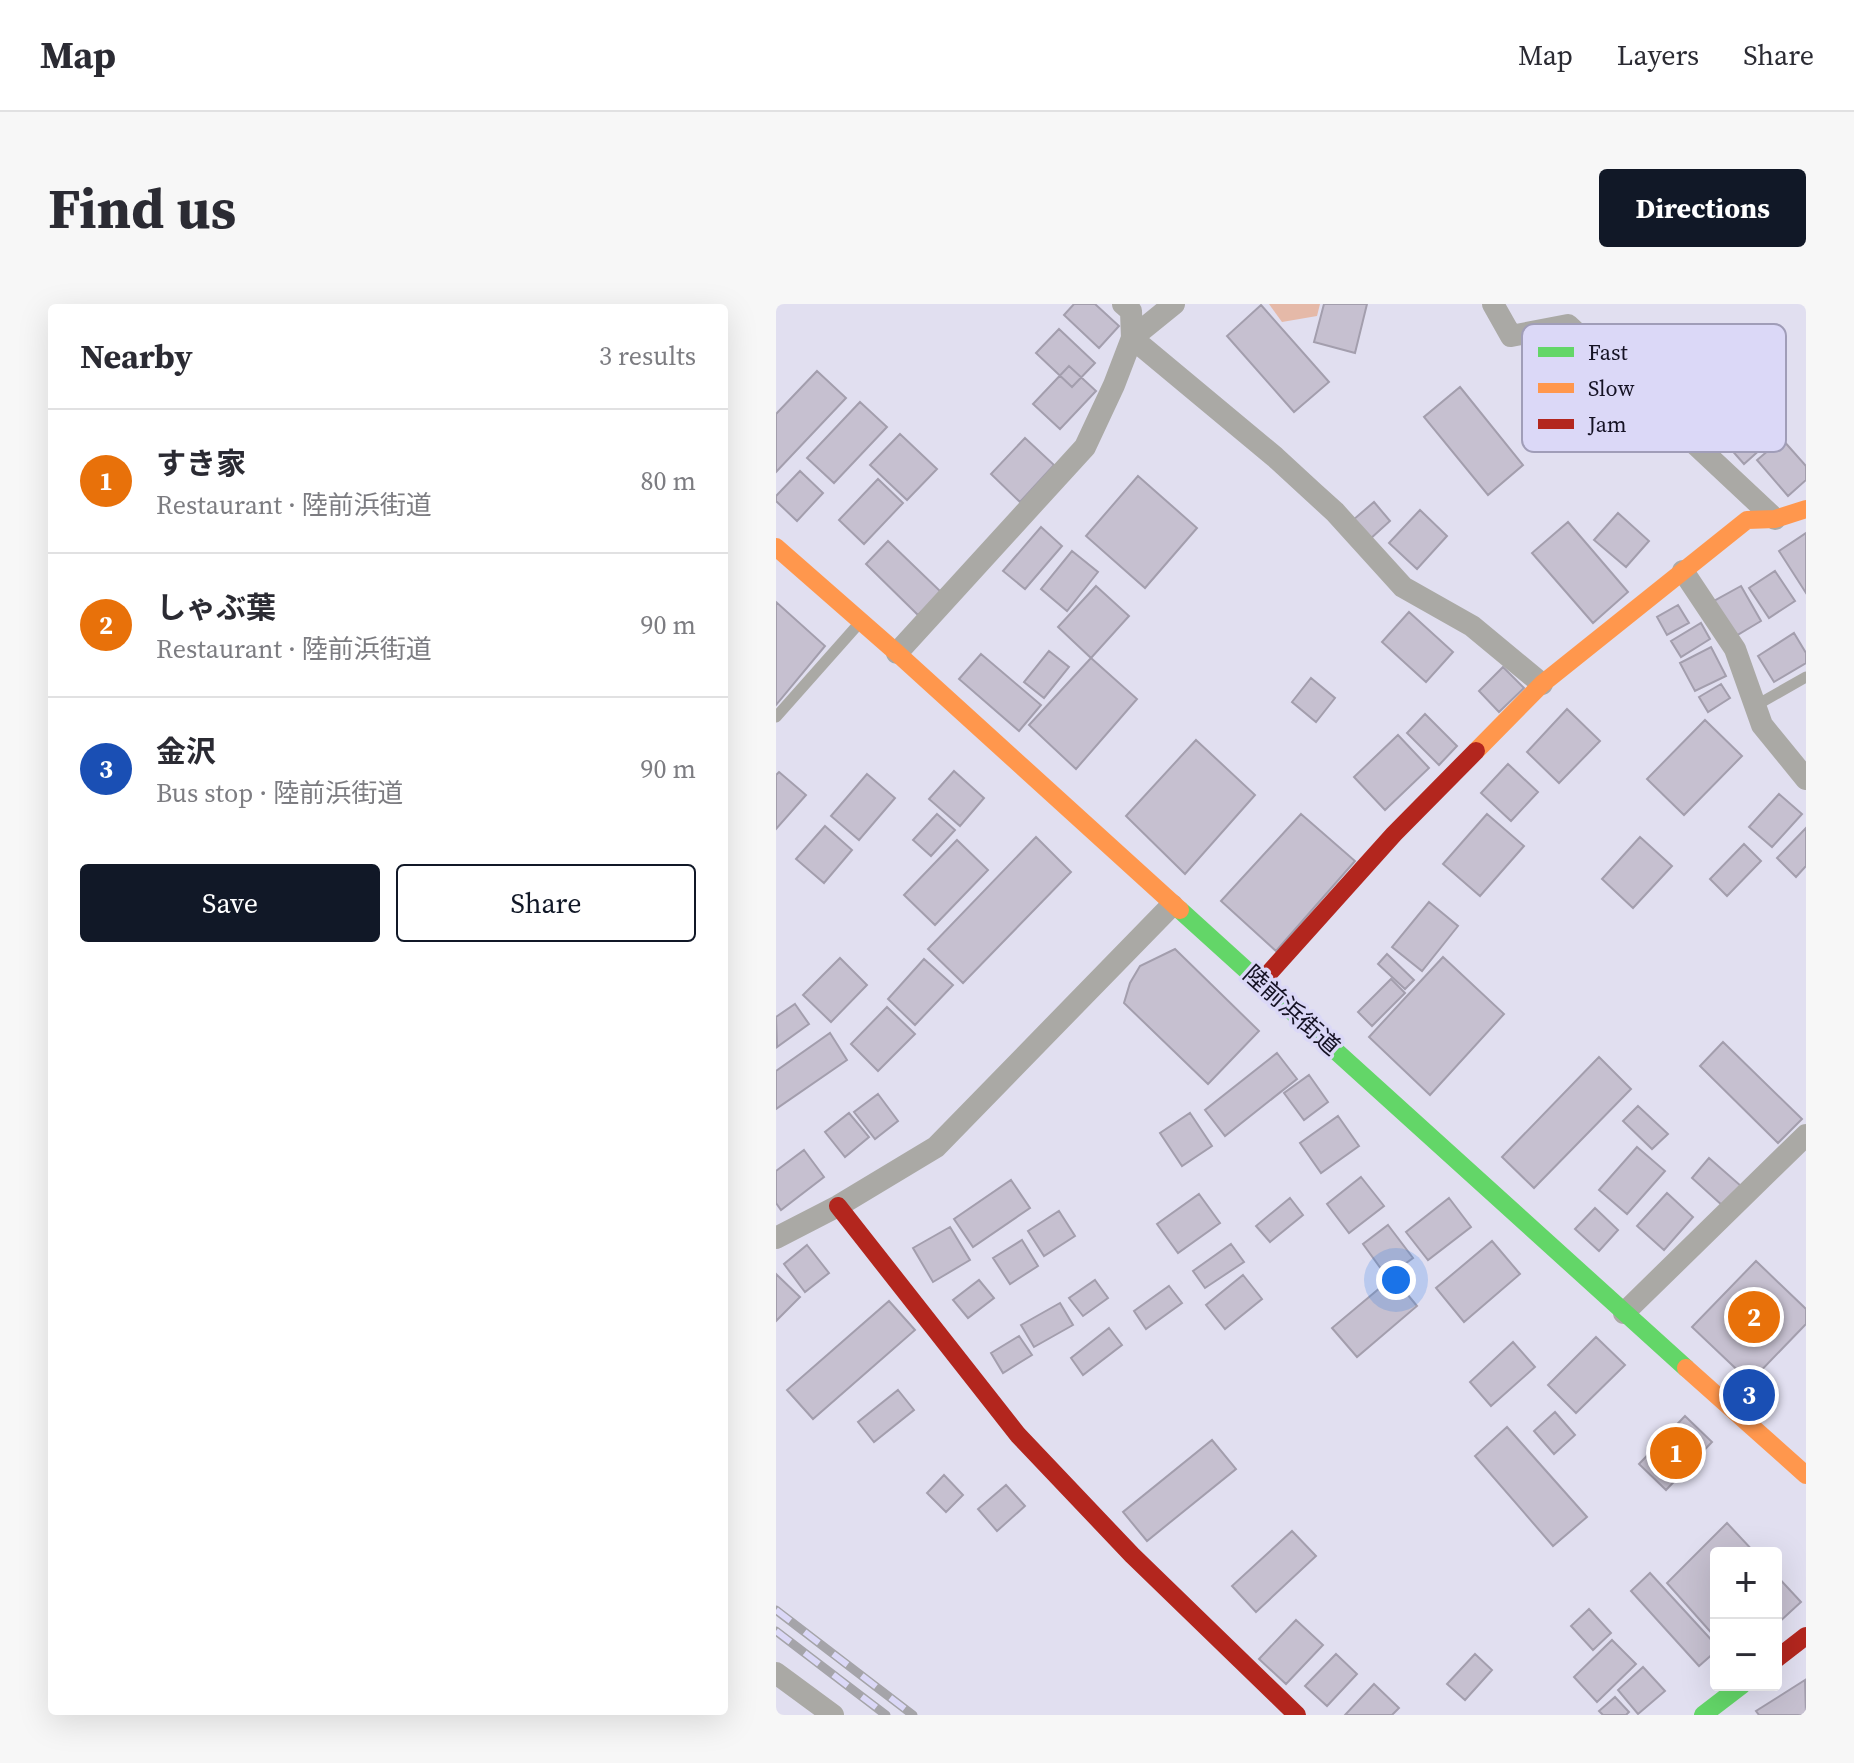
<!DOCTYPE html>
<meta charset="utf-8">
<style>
body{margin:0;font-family:"Source Serif 4","Noto Sans JP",serif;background:#f7f7f7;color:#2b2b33}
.controls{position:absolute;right:24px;bottom:24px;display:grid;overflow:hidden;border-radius:8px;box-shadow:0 8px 32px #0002}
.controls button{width:72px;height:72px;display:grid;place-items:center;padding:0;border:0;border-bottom:2px solid #e1e1e2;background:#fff;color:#2b2b33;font:40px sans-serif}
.you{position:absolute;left:620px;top:976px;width:28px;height:28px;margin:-20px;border:6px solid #fff;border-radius:50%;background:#1a73e8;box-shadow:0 0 0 12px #1a73e833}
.badge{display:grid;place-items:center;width:52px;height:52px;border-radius:50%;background:#111827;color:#fff;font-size:26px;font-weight:700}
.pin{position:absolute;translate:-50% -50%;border:4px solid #fff;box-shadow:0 2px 8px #0006}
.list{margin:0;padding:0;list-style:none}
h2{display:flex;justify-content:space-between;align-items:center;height:104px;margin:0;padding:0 32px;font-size:34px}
h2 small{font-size:26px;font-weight:400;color:#7c7c81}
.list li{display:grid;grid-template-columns:52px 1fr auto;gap:24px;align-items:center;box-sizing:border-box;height:144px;padding:0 32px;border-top:2px solid #e1e1e2}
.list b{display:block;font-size:30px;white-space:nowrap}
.list p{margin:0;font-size:26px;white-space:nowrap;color:#7c7c81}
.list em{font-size:26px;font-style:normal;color:#7c7c81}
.actions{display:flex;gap:16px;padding:24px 32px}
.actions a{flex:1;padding:18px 0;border:2px solid #111827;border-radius:8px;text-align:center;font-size:28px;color:#111827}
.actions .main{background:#111827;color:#fff}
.map{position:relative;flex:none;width:1030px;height:1411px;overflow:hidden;border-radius:8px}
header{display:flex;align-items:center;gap:48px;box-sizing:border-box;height:112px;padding:0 40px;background:#fff;border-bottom:2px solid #e1e1e2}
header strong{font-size:38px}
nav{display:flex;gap:44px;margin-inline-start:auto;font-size:28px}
.intro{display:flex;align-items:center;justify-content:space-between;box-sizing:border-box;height:192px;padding:0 48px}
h1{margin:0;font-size:56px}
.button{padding:20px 36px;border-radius:8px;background:#111827;color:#fff;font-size:28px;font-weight:700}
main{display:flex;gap:48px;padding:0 48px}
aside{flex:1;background:#fff;border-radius:8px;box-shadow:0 8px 32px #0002}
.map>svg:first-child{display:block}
.green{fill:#e5b9a8}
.building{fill:#c6c0d0;stroke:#a39ead;stroke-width:2}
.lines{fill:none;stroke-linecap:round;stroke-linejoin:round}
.lane{stroke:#aaa9a5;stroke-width:11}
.street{stroke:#aaa9a5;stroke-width:22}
.fast{stroke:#63d668;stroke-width:18}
.slow{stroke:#ff974d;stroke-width:18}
.jam{stroke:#b3261e;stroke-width:18}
.rail-casing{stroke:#a5a4a9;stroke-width:9}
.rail{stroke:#dbd8f7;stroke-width:6;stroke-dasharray:18;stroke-linecap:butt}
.labels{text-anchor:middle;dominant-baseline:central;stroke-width:7;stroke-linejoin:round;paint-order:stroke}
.street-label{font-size:24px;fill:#151224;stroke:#dbd8f7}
.key{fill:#dbd8f7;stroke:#a09db8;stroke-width:2}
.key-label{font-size:22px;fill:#151224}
</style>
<header>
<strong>Map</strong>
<nav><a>Map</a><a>Layers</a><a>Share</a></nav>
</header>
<div class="intro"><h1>Find us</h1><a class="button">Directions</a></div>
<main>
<aside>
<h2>Nearby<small>3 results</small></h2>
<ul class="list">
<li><span class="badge" style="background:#e8710a">1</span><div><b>すき家</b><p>Restaurant · 陸前浜街道</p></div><em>80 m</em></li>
<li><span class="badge" style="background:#e8710a">2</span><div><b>しゃぶ葉</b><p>Restaurant · 陸前浜街道</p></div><em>90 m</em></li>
<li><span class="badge" style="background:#1a4fb4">3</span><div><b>金沢</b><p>Bus stop · 陸前浜街道</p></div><em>90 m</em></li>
</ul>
<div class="actions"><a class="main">Save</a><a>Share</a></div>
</aside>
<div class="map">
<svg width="1030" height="1411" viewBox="0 0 1030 1411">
<rect width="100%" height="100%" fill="#e1dff0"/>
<path class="green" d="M493,0H544L541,12L506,18Z"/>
<path class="building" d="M298,0H319L343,22L323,44L288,11Z
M548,0H591L579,49L538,38Z
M485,1L553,78L518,108L451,32Z
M283,25L319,59L296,83L260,49Z
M293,62L320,87L284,125L257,100Z
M41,67L70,94L0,168V110Z
M684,83L747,161L712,191L648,113Z
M84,98L111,123L58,179L31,154Z
M967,101L996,135L968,160L938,126Z
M124,130L161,165L131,196L94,161Z
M249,134L278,161L244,198L215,170Z
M1006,135L1030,162V176L1012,192L981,156Z
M24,167L47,189L21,217L0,197V192Z
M362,172L421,224L369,284L310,232Z
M102,175L127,199L88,240L63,216Z
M598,198L614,217L594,235L577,216Z
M644,206L671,232L641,265L613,239Z
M842,209L873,237L850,263L818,236Z
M792,218L852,288L817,319L756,249Z
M265,223L286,242L249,285L227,267Z
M1030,229V289L1003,247Z
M112,237L165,288L142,311L90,260Z
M296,247L322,268L291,307L265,285Z
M999,267L1019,297L993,314L973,284Z
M320,282L353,312L315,354L282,323Z
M965,282L985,317L958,333L938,297Z
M0,298L49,342L0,401Z
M902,301L913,319L891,331L881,313Z
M633,308L677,348L650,378L606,338Z
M925,319L934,335L905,353L895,337Z
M1018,329L1030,349V359L998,378L982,352Z
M935,343L950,372L919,387L904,359Z
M273,347L293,363L268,394L248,378Z
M205,350L265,401L243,427L183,375Z
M315,354L361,395L300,465L253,421Z
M727,363L748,384L723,408L703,387Z
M535,374L559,394L540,418L516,398Z
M945,380L954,394L932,408L923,393Z
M791,405L824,437L783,479L751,448Z
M649,410L681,442L663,461L631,429Z
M929,416L966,452L908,511L871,475Z
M622,431L653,464L609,506L578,473Z
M420,436L479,491L409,570L350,512Z
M732,460L762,488L735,517L705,489Z
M178,467L208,494L184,522L153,495Z
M3,468L30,491L0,525V471Z
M91,470L119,494L83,536L55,512Z
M1003,490L1026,510L996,543L973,523Z
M161,510L179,526L155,552L137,536Z
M525,510L579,557L500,647L445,597Z
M711,510L748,542L704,592L667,560Z
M49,522L76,546L48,579L20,555Z
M1030,524V562L1020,573L1001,554Z
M260,533L295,568L187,679L152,645Z
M864,533L896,562L857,604L826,575Z
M181,536L212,566L159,621L128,591Z
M968,540L985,557L951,592L934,575Z
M653,598L682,622L646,667L616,643Z
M399,645L483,727L432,780L348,699L354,679L364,662Z
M611,650L638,676L629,685L602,660Z
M667,653L728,710L654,791L593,733Z
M64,654L91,681L55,718L27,691Z
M148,655L177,681L139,721L112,695Z
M615,675L629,689L596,722L582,708Z
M19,700L33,720L1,743L0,713Z
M111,703L139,730L102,767L75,740Z
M54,729L71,756L0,805V767Z
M947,738L1026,815L1002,839L924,762Z
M501,749L521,775L449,832L429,806Z
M823,753L855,785L758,884L726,853Z
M533,771L552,798L528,816L508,789Z
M102,790L122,817L99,835L78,808Z
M862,802L892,830L876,845L847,817Z
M73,809L93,833L69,853L49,828Z
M414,809L436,842L406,862L384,829Z
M562,812L583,842L545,869L524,839Z
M861,843L889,867L851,910L823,886Z
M28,846L48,873L5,906L0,899V867Z
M933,854L965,882L947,902L916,874Z
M585,873L608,902L573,929L551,900Z
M235,876L254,904L197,943L178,915Z
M891,889L917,913L888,946L861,922Z
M423,890L444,919L402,949L381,920Z
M514,894L527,911L494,938L480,922Z
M673,894L695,923L652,956L630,928Z
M819,904L842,926L823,947L799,925Z
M283,907L299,932L268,952L252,927Z
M612,921L637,954L611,973L587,940Z
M174,923L194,956L157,978L137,944Z
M246,936L262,962L234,980L217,954Z
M716,937L744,970L688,1018L660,984Z
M455,940L468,958L429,984L417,967Z
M31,941L53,969L29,988L8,960Z
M980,957L1030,1005V1020L974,1078L916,1023Z
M0,970L24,993L0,1017Z
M467,971L486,995L449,1025L430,1001Z
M617,973L641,1002L581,1053L556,1024Z
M203,976L218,994L192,1014L177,996Z
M319,976L332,994L307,1012L293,994Z
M393,982L406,999L370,1025L358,1007Z
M113,997L139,1026L37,1115L11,1086Z
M284,999L297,1021L258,1043L245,1021Z
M333,1024L346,1041L307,1071L295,1054Z
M243,1032L256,1051L227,1069L215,1049Z
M820,1033L849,1061L800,1109L772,1081Z
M737,1038L759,1063L715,1102L694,1078Z
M122,1086L138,1106L98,1138L82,1118Z
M779,1108L799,1131L778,1150L758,1127Z
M909,1112L936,1138L890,1186L863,1160Z
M731,1123L811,1213L777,1242L699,1152Z
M436,1136L460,1165L371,1237L347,1208Z
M168,1171L187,1191L170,1208L151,1189Z
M230,1181L249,1202L221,1227L202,1205Z
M951,1219L979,1249H940V1334L891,1279Z
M516,1227L540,1252L480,1308L456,1282Z
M874,1269L940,1341V1347L923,1362L855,1287Z
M1000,1271L1025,1298L1000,1321Z
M813,1305L835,1329L817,1346L795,1322Z
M520,1316L547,1341L510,1380L483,1355Z
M836,1336L860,1360L821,1398L798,1373Z
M560,1350L581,1370L551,1402L529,1382Z
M699,1350L716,1366L689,1396L671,1380Z
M867,1363L889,1387L862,1410L842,1386Z
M1029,1376L1030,1411H983L980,1407Z
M598,1380L623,1404L616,1411H569Z
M839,1393L853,1408L850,1411H827L823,1407Z"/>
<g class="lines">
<path class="lane" d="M979,402L1030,373
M0,413L79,324"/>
<path class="street" d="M347,0L355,7L356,34L499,153L537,188L559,208L627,283L696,322L766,380
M717,0L735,32L792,21L999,215
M907,267L959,345L986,421L1030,475
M121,349L309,143L338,81L356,34L398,0
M0,934L62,902L160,843L396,601
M848,1009L1030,831
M0,1369L57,1411"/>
<path class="fast" d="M404,606L910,1064
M927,1411L966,1381"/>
<path class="slow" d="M0,243L121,349L404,606
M700,447L766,380L971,216L999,215L1030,205
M910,1064L1030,1171"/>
<path class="jam" d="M485,678L618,530L700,447
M62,902L242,1131L356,1251L521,1411
M1000,1355L1030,1332"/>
<g class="rail-casing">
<path id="rail" d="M0,1306L137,1411
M0,1327L110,1411"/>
</g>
<use href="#rail" class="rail"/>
</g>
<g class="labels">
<g class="street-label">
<text transform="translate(516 706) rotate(42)">陸前浜街道</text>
</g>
</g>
<rect x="746" y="20" width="264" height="128" rx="12" class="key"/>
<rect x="762" y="43" width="36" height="10" fill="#63d668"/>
<rect x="762" y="79" width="36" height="10" fill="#ff974d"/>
<rect x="762" y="115" width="36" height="10" fill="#b3261e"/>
<g class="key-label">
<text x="812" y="56">Fast</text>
<text x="812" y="92">Slow</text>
<text x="812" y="128">Jam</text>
</g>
</svg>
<div class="controls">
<button>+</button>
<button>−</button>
</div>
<div class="you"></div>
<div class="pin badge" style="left:900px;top:1149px;background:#e8710a">1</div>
<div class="pin badge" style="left:978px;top:1013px;background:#e8710a">2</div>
<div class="pin badge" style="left:973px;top:1091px;background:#1a4fb4">3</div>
</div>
</main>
